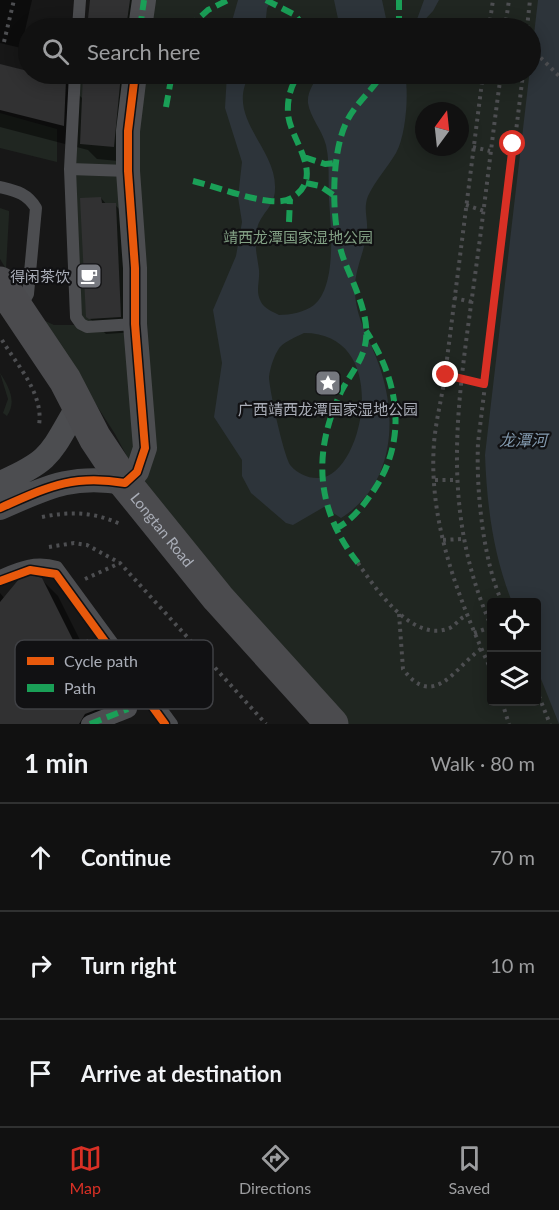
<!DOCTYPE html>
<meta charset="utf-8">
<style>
body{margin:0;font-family:Lato,"Noto Sans SC",sans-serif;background:#1a1a1a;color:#f1f3f6}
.controls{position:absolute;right:18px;bottom:18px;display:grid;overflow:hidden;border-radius:6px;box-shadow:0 3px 15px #0003}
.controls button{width:54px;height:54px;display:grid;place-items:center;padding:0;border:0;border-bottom:2px solid #303131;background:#111;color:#f1f3f6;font:30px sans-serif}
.compass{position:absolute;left:415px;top:102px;width:54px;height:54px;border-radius:50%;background:#111;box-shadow:0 3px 15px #0003;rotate:15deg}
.stop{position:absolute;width:18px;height:18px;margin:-14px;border:4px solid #d93025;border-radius:50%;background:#fff}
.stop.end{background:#d93025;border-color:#fff;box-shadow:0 2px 6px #0008}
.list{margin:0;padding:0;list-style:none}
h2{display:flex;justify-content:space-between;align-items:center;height:78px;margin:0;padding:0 24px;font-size:26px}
h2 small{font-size:20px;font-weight:400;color:#9c9d9f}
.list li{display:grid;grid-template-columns:39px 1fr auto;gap:18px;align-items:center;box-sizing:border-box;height:108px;padding:0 24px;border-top:2px solid #303131}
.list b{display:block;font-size:22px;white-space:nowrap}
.list em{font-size:20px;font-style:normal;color:#9c9d9f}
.icon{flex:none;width:33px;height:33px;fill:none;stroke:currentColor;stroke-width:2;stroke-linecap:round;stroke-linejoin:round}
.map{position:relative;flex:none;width:559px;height:724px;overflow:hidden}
.search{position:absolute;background:#111;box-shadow:0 3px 15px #0003;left:18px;right:18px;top:18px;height:66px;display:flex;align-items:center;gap:15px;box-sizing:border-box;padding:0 21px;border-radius:33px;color:#9c9d9f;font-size:22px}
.sheet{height:402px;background:#111}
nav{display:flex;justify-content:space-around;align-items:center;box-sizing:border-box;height:84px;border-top:2px solid #303131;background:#111;font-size:16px;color:#9c9d9f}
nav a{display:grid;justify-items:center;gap:3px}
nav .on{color:#d93025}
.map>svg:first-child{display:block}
.green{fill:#202621;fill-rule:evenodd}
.water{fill:#2d343a;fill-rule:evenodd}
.shadow{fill:#0007}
.building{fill:#313132}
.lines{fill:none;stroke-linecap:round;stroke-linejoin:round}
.path{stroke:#4d4e51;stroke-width:4;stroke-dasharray:3 4.5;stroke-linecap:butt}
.service{stroke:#4c4d50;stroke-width:12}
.pedestrian{stroke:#4c4d50;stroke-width:18}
.minor{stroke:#4c4d50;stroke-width:24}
.secondary{stroke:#4b4b4e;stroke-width:33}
.quiet{stroke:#1a9f57;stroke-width:6;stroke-dasharray:12 6;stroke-linecap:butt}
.cycleway-casing{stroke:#111113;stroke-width:11}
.cycleway{stroke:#e8590c;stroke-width:8}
.route{stroke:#d93025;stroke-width:8}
.labels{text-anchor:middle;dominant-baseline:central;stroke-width:4.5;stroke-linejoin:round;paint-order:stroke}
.park-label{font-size:15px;fill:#82a084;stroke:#111113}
.poi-label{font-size:15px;fill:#a9adb7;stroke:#111113;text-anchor:end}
.street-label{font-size:15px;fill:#a9adb7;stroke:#111113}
.water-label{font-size:16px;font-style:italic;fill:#839aaf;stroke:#111113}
.key{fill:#111113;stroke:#3f4044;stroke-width:1.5}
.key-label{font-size:16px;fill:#a9adb7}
</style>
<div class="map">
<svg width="559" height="724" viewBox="0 0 559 724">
<rect width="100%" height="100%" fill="#171717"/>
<path class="green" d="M100,0H559V724H337L184,563L115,434L41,319L54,325H78L71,245L76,74H530V28H89ZM424,111H460V147H424ZM492,602H536V702H492Z
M0,113L57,129V162L0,148Z
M0,208L9,211V215L6,269L0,259Z
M0,373C9,387 17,401 7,416L3,413L8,399Z"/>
<path class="water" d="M238,0H272L267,8L265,28H230Z
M334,0H382L387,23L396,28H340Z
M424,0H439L433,11L417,28H403L416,22Z
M538,0H559V724L537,669L536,602H512C493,554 487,506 485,455Z
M227,74H250C224,118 277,147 275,189C275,205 263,212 258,225C253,243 257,254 259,270C260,282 255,291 261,302C264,308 273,312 279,315C290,315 305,312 314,305C337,286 331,226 329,200C328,181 330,163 326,145C322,130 310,117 308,103C307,92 314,82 320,74H405C409,94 406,135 396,153C387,168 375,181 368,196C363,209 368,218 367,231C365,252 353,272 355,294C357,323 373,344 381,371C398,424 392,486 341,518L324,507L293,525L286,523L251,493L242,476V460L214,417L222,363L213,310L236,256L242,222L238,197L242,162L225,108ZM304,333C394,333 363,477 319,478C309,479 297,473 291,466C284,458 269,388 269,377C270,368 274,355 280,347C286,341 296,337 304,333Z"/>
<path class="shadow" d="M0,0H32L21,48L0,43Z
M92,0H148L144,28H89Z
M0,65L66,82L83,99L84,74H140L129,162L97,159L88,150L0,127Z
M101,198L107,205H115L131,220L136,332L106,334L87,316Z
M42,580L58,596L121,722L115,724H0V593L5,599Z"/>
<path class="building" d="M90,0H130L126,28H87Z
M0,64L28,71V74L66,80L64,126L0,110Z
M83,74H121L114,147L80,144Z
M101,197L102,203H116L121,317L89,319L86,317L80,198Z
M28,574L42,578L106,706L85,714L79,724H0V602L19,579Z"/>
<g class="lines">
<path class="path" d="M489,28L493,0
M505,28L509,0
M527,28L530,0
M4,42L14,0
M530,47L559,76
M483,74L445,375C442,398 436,419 434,443C428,523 459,600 492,672
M473,147L490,151
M466,205L484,211
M454,298L472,302
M2,340C17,365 44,394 39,425
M445,375L484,384
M435,480H455
M42,517C71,511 96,512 122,525
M443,540L462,539
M49,547L74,543L87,545L120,563L266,724
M358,563C375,588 411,641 447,629C455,627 459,618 466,616
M85,579L120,563
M502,602C483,561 476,489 478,443L523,74
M399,614L403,669C434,711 455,667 481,649
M492,628C437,504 459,397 476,268C485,203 492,138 501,74
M474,633L491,627
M86,640L118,693
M536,689L550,724
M502,702L509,724"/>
<path class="service" d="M78,28L80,0
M75,74L70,169L76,317L81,324L87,327L135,324
M70,169L128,171
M0,187C16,191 27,193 36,208L28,294L20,308
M0,576C20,567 36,561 57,567L172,724"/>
<path class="pedestrian" d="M90,724L128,709"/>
<path class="minor" d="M140,28L144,0
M0,483C53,460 50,453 78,406
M0,508C48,487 72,474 125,483L137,472L145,448L135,324V268L128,171V131L135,74"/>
<path class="secondary" id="s1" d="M0,283L65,380L95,438L125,483L218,598L332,724"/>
<path class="quiet" d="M266,0L295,15L305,28
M140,28L144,0
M188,28L208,10L228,0
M399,28V0
M166,107L172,74
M304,157L325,164L335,163
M193,181C218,187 244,198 270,201C280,202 289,201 296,195C324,173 289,138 288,113C287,99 291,85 299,74
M306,183L320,186L335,196
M289,222L290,199
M335,529C353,520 363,506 374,490C408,439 399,381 366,331
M358,563C316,510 312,453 341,392C350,374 364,360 366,339C369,314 353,283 344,260C331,226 330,154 347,121C356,103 372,91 382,74
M90,724L128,709"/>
<g class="cycleway-casing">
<path id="cycleway" d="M0,508C48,487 72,474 125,483L137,472L145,448L135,324V268L128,171V131L135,74
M0,581L30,570L56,574L165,724"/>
</g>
<use href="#cycleway" class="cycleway"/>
</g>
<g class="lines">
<path class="route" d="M446,375L484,384L513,144"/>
</g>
<defs>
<g id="cafe-square" transform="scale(1.35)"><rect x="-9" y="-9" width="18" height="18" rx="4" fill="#76787f" stroke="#111113"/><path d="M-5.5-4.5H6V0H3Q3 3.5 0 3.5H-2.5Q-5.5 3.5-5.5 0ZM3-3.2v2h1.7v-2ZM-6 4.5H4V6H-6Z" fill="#fff"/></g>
<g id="sight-square" transform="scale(1.35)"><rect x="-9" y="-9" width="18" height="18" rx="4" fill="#76787f" stroke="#111113"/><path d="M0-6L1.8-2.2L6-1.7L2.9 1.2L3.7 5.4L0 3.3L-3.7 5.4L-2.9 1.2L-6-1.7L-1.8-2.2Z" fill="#fff"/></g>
</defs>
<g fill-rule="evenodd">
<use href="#cafe-square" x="89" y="276"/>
<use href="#sight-square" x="328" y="383"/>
</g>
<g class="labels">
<g class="park-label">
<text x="298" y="237">靖西龙潭国家湿地公园</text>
</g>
<g class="poi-label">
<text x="70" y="276">得闲茶饮</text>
<text x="328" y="409" text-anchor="middle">广西靖西龙潭国家湿地公园</text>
</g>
<g class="street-label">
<text stroke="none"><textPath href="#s1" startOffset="296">Longtan Road</textPath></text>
</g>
<g class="water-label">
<text x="523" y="439">龙潭河</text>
</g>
</g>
<rect x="15" y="640" width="198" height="69" rx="9" class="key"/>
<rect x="27" y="657" width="27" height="8" fill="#e8590c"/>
<rect x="27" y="684" width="27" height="8" fill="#1a9f57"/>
<g class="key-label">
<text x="64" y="667">Cycle path</text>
<text x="64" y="694">Path</text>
</g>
</svg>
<div class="controls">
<button><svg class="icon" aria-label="locate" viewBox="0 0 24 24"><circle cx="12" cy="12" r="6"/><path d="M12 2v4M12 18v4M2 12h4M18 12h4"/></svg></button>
<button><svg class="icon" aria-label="layers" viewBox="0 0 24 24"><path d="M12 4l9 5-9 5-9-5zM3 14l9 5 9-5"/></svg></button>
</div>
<svg class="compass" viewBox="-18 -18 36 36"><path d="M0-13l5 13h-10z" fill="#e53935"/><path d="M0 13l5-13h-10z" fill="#9c9d9f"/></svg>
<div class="stop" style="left:513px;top:144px"></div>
<div class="stop end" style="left:446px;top:375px"></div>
<div class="search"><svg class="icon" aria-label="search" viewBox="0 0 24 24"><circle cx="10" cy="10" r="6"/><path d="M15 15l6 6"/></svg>Search here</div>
</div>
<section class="sheet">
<h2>1 min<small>Walk · 80 m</small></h2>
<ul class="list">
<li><svg class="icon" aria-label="ahead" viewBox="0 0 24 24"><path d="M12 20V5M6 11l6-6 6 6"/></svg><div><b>Continue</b></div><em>70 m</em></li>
<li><svg class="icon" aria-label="right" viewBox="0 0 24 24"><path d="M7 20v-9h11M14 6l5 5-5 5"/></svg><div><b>Turn right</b></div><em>10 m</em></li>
<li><svg class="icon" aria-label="arrive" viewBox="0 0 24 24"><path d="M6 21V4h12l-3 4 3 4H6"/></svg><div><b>Arrive at destination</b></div></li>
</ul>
</section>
<nav>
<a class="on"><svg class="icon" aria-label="map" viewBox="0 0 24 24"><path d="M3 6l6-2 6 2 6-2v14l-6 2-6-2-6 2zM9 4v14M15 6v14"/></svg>Map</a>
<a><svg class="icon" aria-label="directions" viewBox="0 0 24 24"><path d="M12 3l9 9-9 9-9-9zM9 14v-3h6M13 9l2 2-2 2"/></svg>Directions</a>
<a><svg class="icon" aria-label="saved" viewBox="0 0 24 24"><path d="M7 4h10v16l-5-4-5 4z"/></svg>Saved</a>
</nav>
